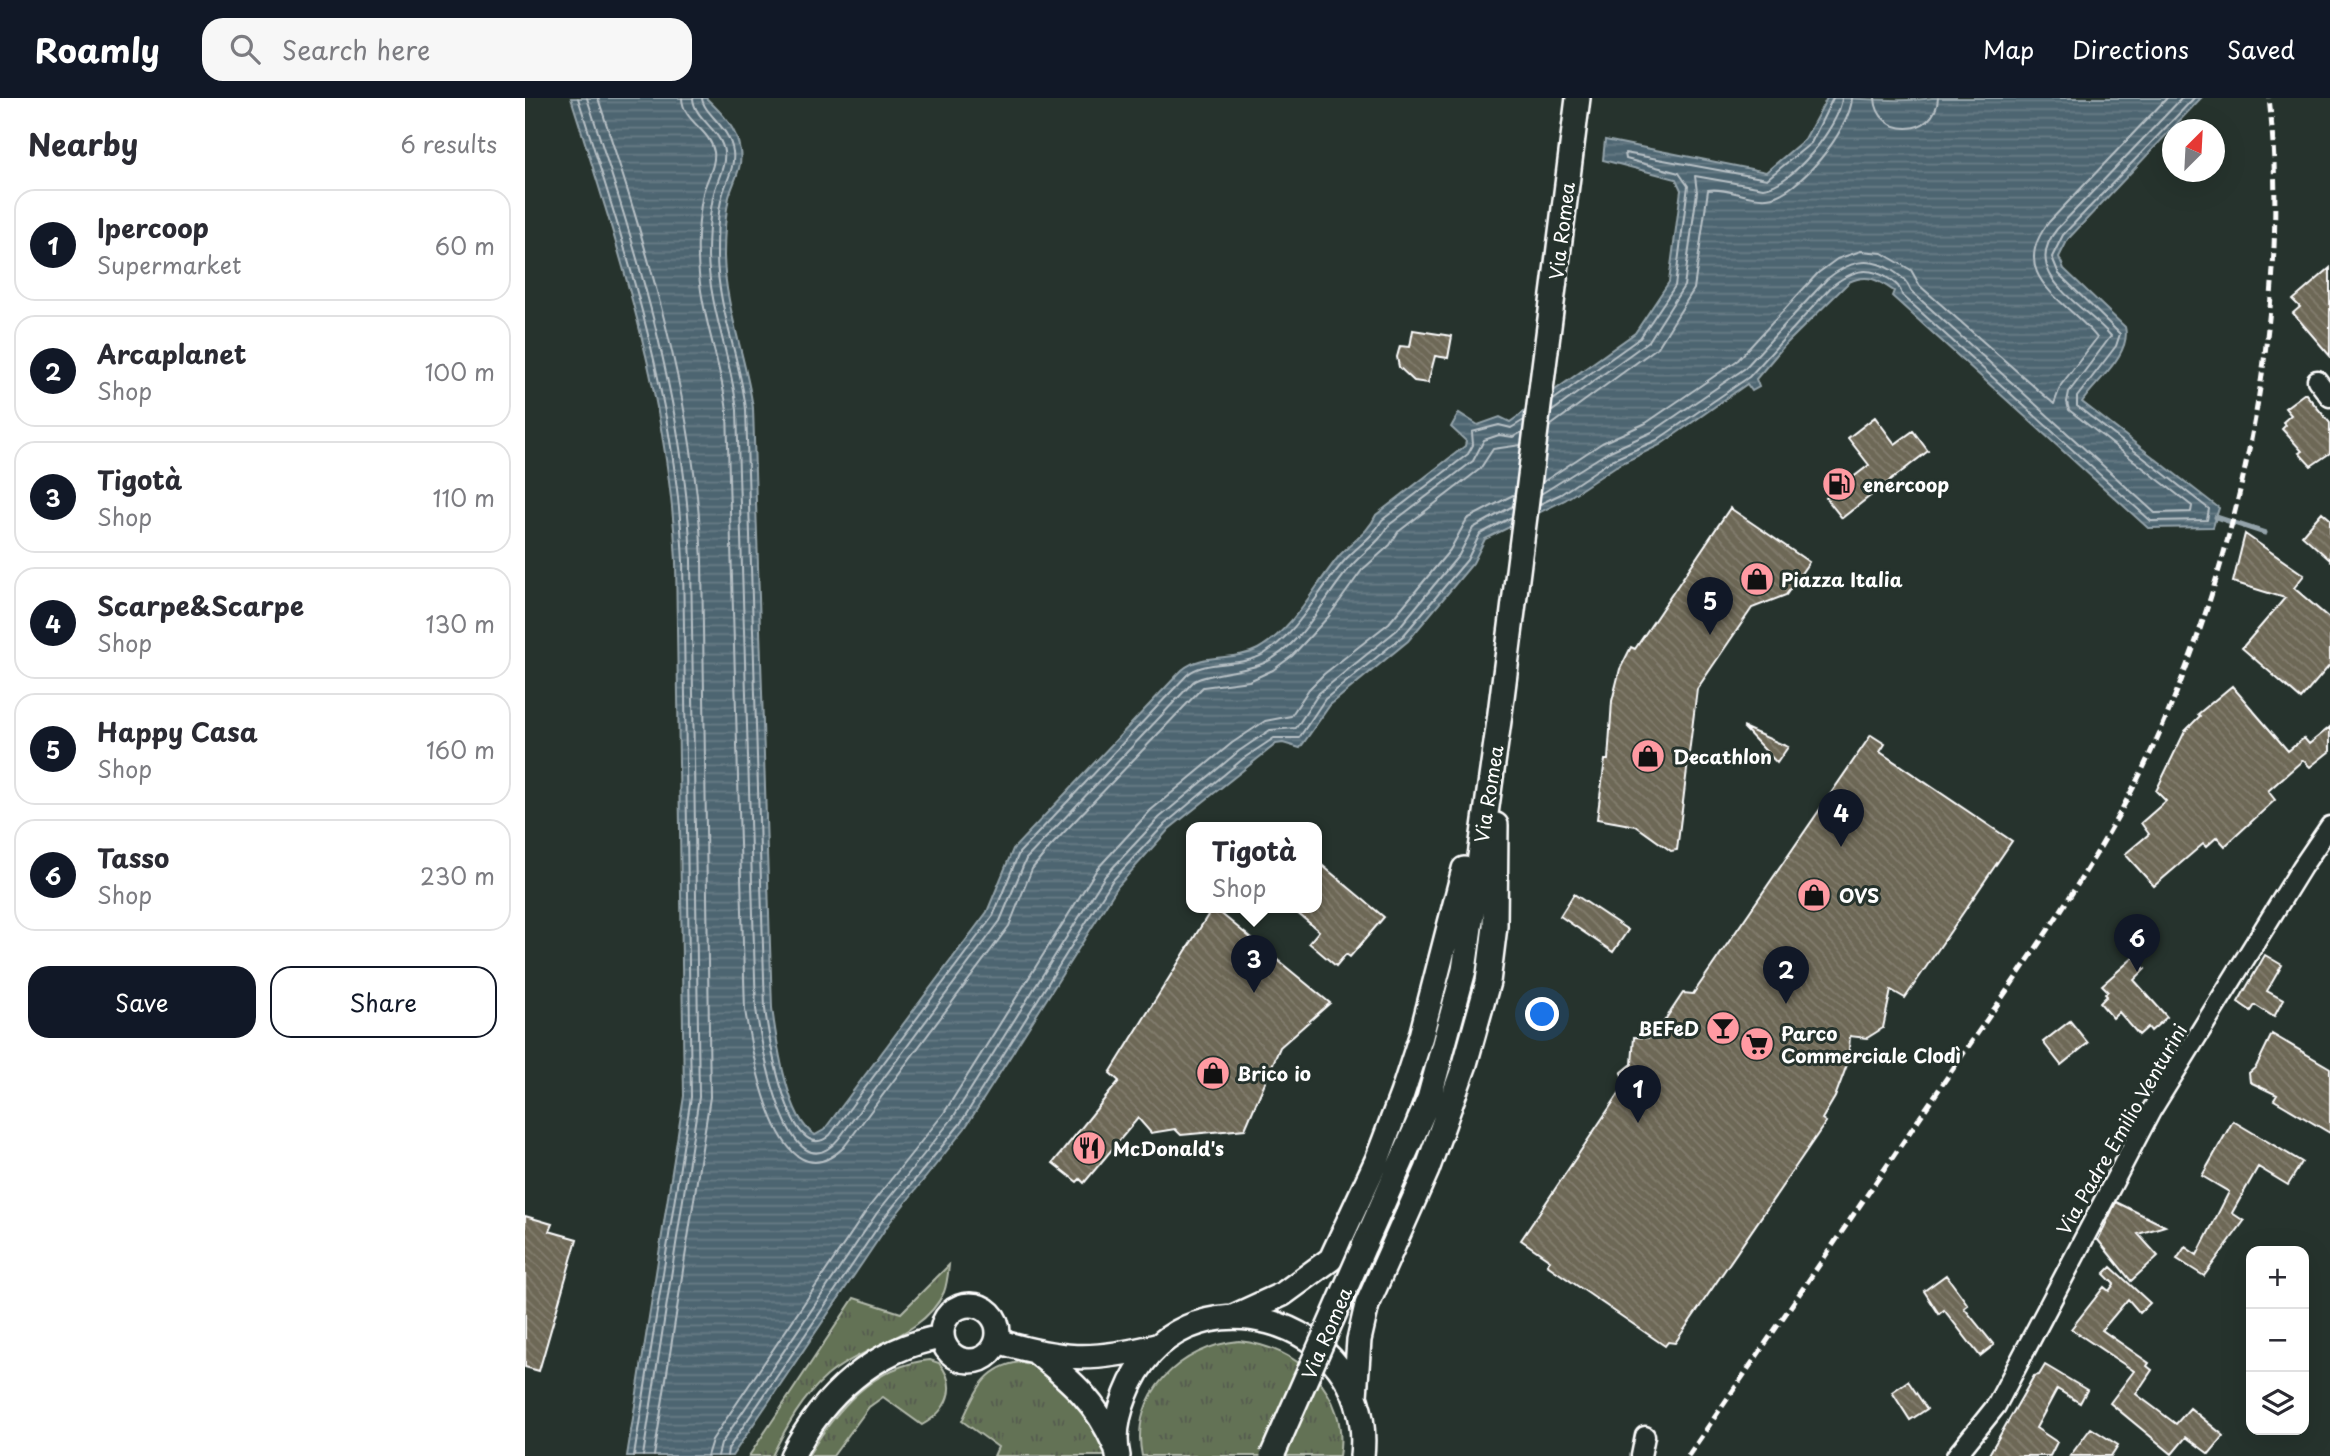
<!DOCTYPE html>
<meta charset="utf-8">
<style>
body{margin:0;font-family:"Playpen Sans",sans-serif;background:#f7f7f7;color:#2b2b33}
.controls{position:absolute;right:21px;bottom:21px;display:grid;overflow:hidden;border-radius:14px;box-shadow:0 7px 28px #0002}
.controls button{width:63px;height:63px;display:grid;place-items:center;padding:0;border:0;border-bottom:2px solid #e1e1e2;background:#fff;color:#2b2b33;font:35px sans-serif}
.compass{position:absolute;left:1637px;top:21px;width:63px;height:63px;border-radius:50%;background:#fff;box-shadow:0 7px 28px #0002;rotate:24deg}
.you{position:absolute;left:1018px;top:917px;width:24px;height:24px;margin:-18px;border:5px solid #fff;border-radius:50%;background:#1a73e8;box-shadow:0 0 0 10px #1a73e833}
.badge{display:grid;place-items:center;width:46px;height:46px;border-radius:50%;background:#111827;color:#fff;font-size:23px;font-weight:700}
.pin{position:absolute;translate:-50% -58px;filter:drop-shadow(0 2px 4px #0008)}
.pin::after{content:'';position:absolute;top:37px;width:24px;height:21px;background:inherit;clip-path:polygon(0 0,100% 0,50% 100%)}
.popup{position:absolute;left:661px;top:724px;width:136px;height:91px;box-sizing:border-box;display:grid;place-content:center;border-radius:14px;background:#fff;filter:drop-shadow(0 2px 5px #0005);font-size:23px;white-space:nowrap;color:#7c7c81}
.popup b{font-size:26px;color:#2b2b33}
.popup::after{content:'';position:absolute;left:50%;top:100%;margin-left:-14px;border:14px solid transparent;border-top-color:#fff}
.list{margin:0;padding:0;list-style:none}
h2{display:flex;justify-content:space-between;align-items:center;height:91px;margin:0;padding:0 28px;font-size:30px}
h2 small{font-size:23px;font-weight:400;color:#7c7c81}
.list li{display:grid;grid-template-columns:46px 1fr auto;gap:21px;align-items:center;box-sizing:border-box;height:112px;margin:0 14px 14px;padding:0 14px;border:2px solid #e1e1e2;border-radius:21px}
.list b{display:block;font-size:26px;white-space:nowrap}
.list p{margin:0;font-size:23px;white-space:nowrap;color:#7c7c81}
.list em{font-size:23px;font-style:normal;color:#7c7c81}
.actions{display:flex;gap:14px;padding:21px 28px}
.actions a{flex:1;padding:16px 0;border:2px solid #111827;border-radius:21px;text-align:center;font-size:24px;color:#111827}
.actions .main{background:#111827;color:#fff}
.icon{flex:none;width:38px;height:38px;fill:none;stroke:currentColor;stroke-width:2;stroke-linecap:round;stroke-linejoin:round}
.map{position:relative;flex:none;width:1805px;height:1358px;overflow:hidden}
header{display:flex;align-items:center;gap:42px;box-sizing:border-box;height:98px;padding:0 35px;background:#111827;color:#fff}
header strong{font-size:33px}
nav{display:flex;gap:38px;margin-inline-start:auto;font-size:24px}
.search{width:490px;height:63px;background:#f7f7f7;display:flex;align-items:center;gap:18px;box-sizing:border-box;padding:0 24px;border-radius:21px;color:#7c7c81;font-size:26px}
main{display:flex}
aside{flex:1;background:#fff}
.map>svg:first-child{display:block}
.grass{fill:url(#grass-tufts);stroke:#b1b8aa;stroke-width:2}
.water{fill:url(#water-rules);stroke:#94a3aa;stroke-width:2}
.lines{fill:none;stroke-linecap:round;stroke-linejoin:round}
.shore{stroke:#b8c1c6;stroke-width:2}
.stream{stroke:#94a3aa;stroke-width:5}
.building{fill:url(#building-back-hatch);stroke:#fff;stroke-width:2}
.minor-casing{stroke:#fff;stroke-width:23}
.major-casing{stroke:#fff;stroke-width:28}
.minor{stroke:#26332d;stroke-width:18}
.major{stroke:#26332d;stroke-width:23}
.rail{stroke:#fff;stroke-width:5;stroke-dasharray:10 5;stroke-linecap:butt}
.major-bridge-casing{stroke:#fff;stroke-width:28;stroke-linecap:butt}
.major-bridge{stroke:#26332d;stroke-width:23}
.labels{text-anchor:middle;dominant-baseline:central;stroke-width:6;stroke-linejoin:round;paint-order:stroke}
.street-label{font-size:19px;fill:#fff;stroke:#26332d}
.poi-label{font-size:19px;font-weight:bold;fill:#fff;stroke:#26332d;text-anchor:start}
</style>
<header>
<strong>Roamly</strong>
<div class="search"><svg class="icon" aria-label="search" viewBox="0 0 24 24"><circle cx="10" cy="10" r="6"/><path d="M15 15l6 6"/></svg>Search here</div>
<nav><a>Map</a><a>Directions</a><a>Saved</a></nav>
</header>
<main>
<aside>
<h2>Nearby<small>6 results</small></h2>
<ul class="list">
<li><span class="badge">1</span><div><b>Ipercoop</b><p>Supermarket</p></div><em>60 m</em></li>
<li><span class="badge">2</span><div><b>Arcaplanet</b><p>Shop</p></div><em>100 m</em></li>
<li><span class="badge">3</span><div><b>Tigotà</b><p>Shop</p></div><em>110 m</em></li>
<li><span class="badge">4</span><div><b>Scarpe&amp;Scarpe</b><p>Shop</p></div><em>130 m</em></li>
<li><span class="badge">5</span><div><b>Happy Casa</b><p>Shop</p></div><em>160 m</em></li>
<li><span class="badge">6</span><div><b>Tasso</b><p>Shop</p></div><em>230 m</em></li>
</ul>
<div class="actions"><a class="main">Save</a><a>Share</a></div>
</aside>
<div class="map">
<svg width="1805" height="1358" viewBox="0 0 1805 1358">
<defs>
<pattern id="grass-tufts" width="24" height="20" patternUnits="userSpaceOnUse" patternTransform="scale(1.75)"><rect width="24" height="20" fill="#637254"/><path d="M3 7l-1-3M5 7V3M7 7l1-3M15 17l-1-3M17 17v-4M19 17l1-3" fill="none" stroke="#555b4f"/></pattern>
<pattern id="water-rules" width="6" height="5" patternUnits="userSpaceOnUse" patternTransform="scale(1.75)"><rect width="6" height="5" fill="#4d6571"/><path d="M0 2.5h6" fill="none" stroke="#687c86"/></pattern>
<pattern id="building-back-hatch" width="6" height="6" patternUnits="userSpaceOnUse" patternTransform="scale(1.75)"><rect width="6" height="6" fill="#6d6756"/><path d="M-1 5l2 2M0 0l6 6M5-1l2 2" fill="none" stroke="#837e6f"/></pattern>
</defs>
<rect width="100%" height="100%" fill="#26332d"/>
<filter id="ink" filterUnits="userSpaceOnUse"><feTurbulence type="fractalNoise" baseFrequency=".0143" numOctaves="2"/><feDisplacementMap in="SourceGraphic" scale="14" xChannelSelector="R" yChannelSelector="G"/><feConvolveMatrix kernelMatrix="1 2 1 2 8 2 1 2 1" color-interpolation-filters="sRGB"/></filter>
<g filter="url(#ink)">
<path class="grass" d="M424,1167C423,1176 422,1186 419,1194C399,1239 337,1248 302,1278C277,1300 261,1329 247,1358H224L329,1200L376,1215Z
M714,1243C773,1249 825,1295 814,1358H617C604,1296 657,1248 714,1243Z
M405,1262L414,1265C434,1289 422,1313 397,1327L358,1299L344,1309L308,1358H283C310,1313 348,1267 405,1262Z
M495,1264C509,1266 527,1270 536,1281C554,1301 574,1332 580,1358H469L473,1349L437,1323C451,1293 459,1269 495,1264Z"/>
<path class="water" d="M46,0H181C197,15 212,30 215,53C218,69 208,84 204,99C200,118 199,139 199,158C200,210 221,259 228,310L247,910C251,940 262,1022 290,1037L299,1032L462,814L488,751L657,572C677,554 709,564 733,551C770,530 789,488 815,457C828,443 843,435 851,417L940,348L941,343L926,329L934,315L953,327L975,319L985,324L1110,235L1144,184L1156,92L1151,81L1078,62L1080,42L1241,74L1280,41L1302,0C1337,0 1373,5 1407,0H1676L1543,141L1534,159L1539,171L1600,229C1607,256 1571,283 1557,304L1694,410L1688,429L1623,430L1367,198L1369,193C1353,182 1343,175 1324,184L1259,248L1231,281L1234,289L1227,293L1222,286L1135,347L1091,368L1040,402L960,441L948,465L883,543L805,607L775,650L758,645L751,646L644,731L593,788L440,1030L365,1124L207,1358H102L159,998L151,463C144,302 94,152 46,0Z"/>
<g class="lines">
<path class="shore" d="M53,0C101,152 151,302 158,463L166,999L109,1358
M62,0C111,152 160,302 166,462L174,999L118,1358
M73,0C122,151 170,302 177,462L185,999L129,1358
M157,0C158,24 185,31 189,54C191,67 181,83 178,95C174,116 172,138 173,160C174,212 195,261 202,313L220,912C226,949 252,1114 319,1049L484,828L507,771L525,749L678,589L724,583L748,572L767,558L804,518L837,472L865,447L873,434L955,371L968,351L996,347
M168,0C169,21 196,31 199,54C201,68 192,82 189,95C184,116 183,138 183,159C185,211 206,260 212,312L231,911C235,937 262,1106 315,1039L475,823L501,761L668,584C676,576 720,574 739,565C780,546 799,498 828,466C841,452 855,444 864,427L948,363L959,342L974,337L988,339L997,334
M177,0C178,15 205,29 208,54C210,68 202,82 198,95C192,115 192,138 192,159C193,211 215,260 221,311L240,911C243,933 264,1074 305,1037L468,818L494,755L662,577C679,561 715,570 739,556C775,533 793,492 821,461C834,447 848,439 857,422L943,356L948,347L947,334L974,327L986,330L999,322
M1350,0C1352,40 1411,40 1413,0
M1028,302L1115,240L1150,188L1163,88L1154,75L1101,61L1100,55L1242,81L1286,45L1308,0
M1026,314L1124,243L1159,188L1172,94L1170,78L1238,90C1266,89 1315,27 1317,0
M1025,328L1133,249L1169,191L1183,92C1202,89 1223,102 1242,100C1273,98 1326,30 1327,0
M1018,384L1077,345L1121,325L1213,262L1293,175L1312,161L1336,153L1357,155L1386,172L1395,188L1529,306L1536,287L1572,240C1543,202 1480,179 1524,124L1642,0
M1016,396L1083,354L1127,334L1219,271L1302,181C1323,164 1343,157 1368,173C1377,179 1382,183 1386,193L1630,415L1666,414L1667,408L1544,312L1542,304L1544,294L1586,238C1559,206 1494,177 1532,131L1657,0
M1015,406L1036,396L1087,362L1132,342L1224,279L1307,188C1326,173 1342,167 1364,181C1371,186 1375,188 1377,197L1626,423L1682,422L1684,411L1552,308V299L1591,248L1595,236L1534,176L1527,159L1538,137L1669,0
M182,1358L187,1342L344,1109L419,1015L572,771L626,712L707,645L740,623L766,618L784,591L799,576L864,525L925,452L942,421L990,396
M193,1358L196,1346L352,1115L427,1021L580,778L634,720L714,653L745,632L771,630L794,595L872,532L934,457L948,430L988,408
M202,1358L203,1351L359,1120L435,1026L587,783L640,726L719,660L749,640H774L800,601L878,538L942,462L955,436L987,419"/>
<path class="stream" d="M1691,419L1740,435"/>
</g>
<path class="building" d="M1805,170V258L1768,215L1775,209L1768,202Z
M888,232L927,238L923,260L910,258L903,285L889,283L874,269L872,259L875,248L885,249Z
M1780,295L1805,325V355L1786,368L1774,355L1777,353L1757,331L1761,327L1758,324L1766,317L1760,310Z
M1350,319L1370,346L1388,333L1403,353L1317,420L1301,400L1344,367L1323,340Z
M1205,410L1284,464L1261,497L1227,510L1172,591L1152,752L1146,753L1111,728L1072,721L1080,662H1083L1087,603L1095,571L1106,549L1110,551Z
M1797,414L1805,421V462L1777,437Z
M1720,436L1779,477L1769,490L1805,521V567L1776,601L1717,550L1760,500L1708,484Z
M1707,588L1763,653L1779,640L1784,646L1805,629V653L1785,669L1778,662L1743,693L1750,702L1700,748L1692,739L1681,749L1678,746L1629,788L1600,756L1624,736L1616,725L1641,703L1631,693L1660,633L1675,618L1673,616Z
M1218,629L1263,649L1252,665Z
M1346,637L1360,646L1355,654L1487,743L1380,900L1366,892L1358,930L1342,940L1325,938L1323,964L1310,999L1297,1021L1301,1024L1150,1245L1143,1244L1140,1248L1022,1167L1025,1162L996,1142L1101,985L1096,975L1107,966L1109,939L1128,940L1158,895L1168,896Z
M792,763L859,819L825,859L821,856L811,868L784,845L794,833L765,809H792Z
M1049,796L1103,832L1088,854L1035,818Z
M688,809L805,905L755,949L720,1031L656,1037L650,1031L626,1035L613,1020L559,1085L555,1081L552,1084L528,1065L594,983L585,975Z
M1740,857L1757,867L1742,893L1758,902L1749,919L1730,907L1726,913L1713,904Z
M1609,859L1620,871L1609,882L1642,919L1626,933L1623,929L1614,937L1594,914L1588,920L1575,905L1582,898L1580,896L1583,893L1577,887Z
M1545,923L1563,945L1536,967L1518,944Z
M1747,936L1805,970V1035L1749,1002L1752,997L1725,984L1724,975L1731,969Z
M1708,1023L1777,1064L1763,1087L1733,1069L1707,1115L1719,1123L1679,1178L1652,1161L1660,1149L1672,1157L1704,1094L1677,1078Z
M1591,1104L1640,1128L1613,1136L1633,1158L1606,1183L1573,1142Z
M0,1118L27,1126L24,1133L52,1141L14,1273L0,1269Z
M1586,1169L1625,1205L1615,1215L1603,1201L1577,1232L1624,1265L1622,1268L1627,1272L1611,1296L1651,1326L1665,1310L1699,1338L1684,1356L1661,1339L1647,1356L1585,1305L1609,1273L1546,1231L1579,1189L1584,1193L1589,1186L1579,1176Z
M1421,1177L1443,1207L1439,1210L1469,1247L1455,1258L1419,1212L1414,1216L1399,1193Z
M1520,1267L1562,1292L1555,1305L1532,1291L1511,1330L1532,1344L1525,1358H1463L1509,1278L1514,1277Z
M1383,1283L1402,1311L1385,1322L1367,1294Z
M1566,1330L1593,1347L1586,1358H1545Z"/>
<g class="lines">
<g class="minor-casing">
<path id="minor" d="M1792,282L1805,299
M1116,1358L1120,1338
M1431,1358L1471,1308L1626,1013L1777,769L1805,728"/>
</g>
<g class="major-casing">
<path id="major" d="M839,1148L904,1001L939,872L974,623L1053,0
M417 1235a28 28 0 1 1 56 0a28 28 0 1 1-56 0Z
M710,1218L758,1196L806,1161L852,1062L877,996L896,938L939,771
M472,1243C535,1262 567,1264 631,1248
M512,1255C548,1284 571,1304 590,1347
M830,1298L834,1242L842,1207L902,1072L940,966L963,884L970,828L971,727
M267,1358C298,1297 350,1250 417,1239
M593,1358C588,1337 593,1316 601,1296C653,1162 852,1217 837,1358"/>
</g>
<use href="#minor" class="minor"/>
<use href="#major" class="major"/>
<path class="rail" d="M1163,1358C1254,1226 1344,1094 1434,962C1504,860 1578,759 1630,645C1716,454 1768,210 1744,0"/>
<g class="major-bridge-casing">
<path id="major-bridge" d="M747,1358L839,1148"/>
</g>
<use href="#major-bridge" class="major-bridge"/>
</g>
</g>
<defs>
<g id="fuel-disc" transform="scale(1.75)"><circle r="9.5" fill="#ff9aa2" stroke="#26332d"/><path d="M-5.5-6h7V0h2V4h1.3V-2.5L3-4.5l.8-.8L6-3V5H2.5V1h-1V6h-7ZM-4.2-4.7v3.2H.2V-4.7Z" fill="#111"/></g>
<g id="shop-disc" transform="scale(1.75)"><circle r="9.5" fill="#ff9aa2" stroke="#26332d"/><path d="M-5-2.5h2.3a2.7 3.5 0 0 1 5.4 0H5L5.5 6h-11ZM-1.5-2.5h3a1.5 2.3 0 0 0-3 0Z" fill="#111"/></g>
<g id="bar-disc" transform="scale(1.75)"><circle r="9.5" fill="#ff9aa2" stroke="#26332d"/><path d="M-6-5H6L.8 .8V4.5H3.5V6h-7V4.5H-.8V.8Z" fill="#111"/></g>
<g id="supermarket-disc" transform="scale(1.75)"><circle r="9.5" fill="#ff9aa2" stroke="#26332d"/><path d="M-6-5.5h2.5l.6 2H6L4.5 2H-2.5L-4.4-4H-6ZM-1.5 3.2a1.3 1.3 0 1 0 .1 0ZM3 3.2a1.3 1.3 0 1 0 .1 0Z" fill="#111"/></g>
<g id="restaurant-disc" transform="scale(1.75)"><circle r="9.5" fill="#ff9aa2" stroke="#26332d"/><path d="M-5-6h1v4h1v-4h1v4h1v-4h1v5L-1.5 .5V6h-2V.5L-5-1ZM5-6V6H3V1.5H1.5Q1.5-4 5-6Z" fill="#111"/></g>
</defs>
<g fill-rule="evenodd">
<use href="#fuel-disc" x="1314" y="386"/>
<use href="#shop-disc" x="1232" y="481"/>
<use href="#shop-disc" x="1123" y="658"/>
<use href="#shop-disc" x="1289" y="797"/>
<use href="#bar-disc" x="1198" y="930"/>
<use href="#supermarket-disc" x="1232" y="946"/>
<use href="#shop-disc" x="688" y="975"/>
<use href="#restaurant-disc" x="564" y="1050"/>
</g>
<g class="labels">
<g class="street-label">
<text transform="translate(1036 133) rotate(-83)">Via Romea</text>
<text transform="translate(963 696) rotate(-81)">Via Romea</text>
<text transform="translate(1596 1031) rotate(-60)">Via Padre Emilio Venturini</text>
<text transform="translate(801 1235) rotate(-67)">Via Romea</text>
</g>
<g class="poi-label">
<text x="1338" y="386">enercoop</text>
<text x="1256" y="481">Piazza Italia</text>
<text x="1148" y="658">Decathlon</text>
<text x="1314" y="797">OVS</text>
<text x="1174" y="930" text-anchor="end">BEFeD</text>
<text x="1256" y="935">Parco<tspan x="1256" dy="22">Commerciale Clodì</tspan></text>
<text x="712" y="975">Brico io</text>
<text x="588" y="1050">McDonald's</text>
</g>
</g>
</svg>
<div class="controls">
<button>+</button>
<button>−</button>
<button><svg class="icon" aria-label="layers" viewBox="0 0 24 24"><path d="M12 4l9 5-9 5-9-5zM3 14l9 5 9-5"/></svg></button>
</div>
<svg class="compass" viewBox="-18 -18 36 36"><path d="M0-13l5 13h-10z" fill="#e53935"/><path d="M0 13l5-13h-10z" fill="#7c7c81"/></svg>
<div class="you"></div>
<div class="pin badge" style="left:1113px;top:1025px">1</div>
<div class="pin badge" style="left:1261px;top:906px">2</div>
<div class="pin badge" style="left:729px;top:895px">3</div>
<div class="popup"><b>Tigotà</b>Shop</div>
<div class="pin badge" style="left:1316px;top:749px">4</div>
<div class="pin badge" style="left:1185px;top:537px">5</div>
<div class="pin badge" style="left:1612px;top:874px">6</div>
</div>
</main>
